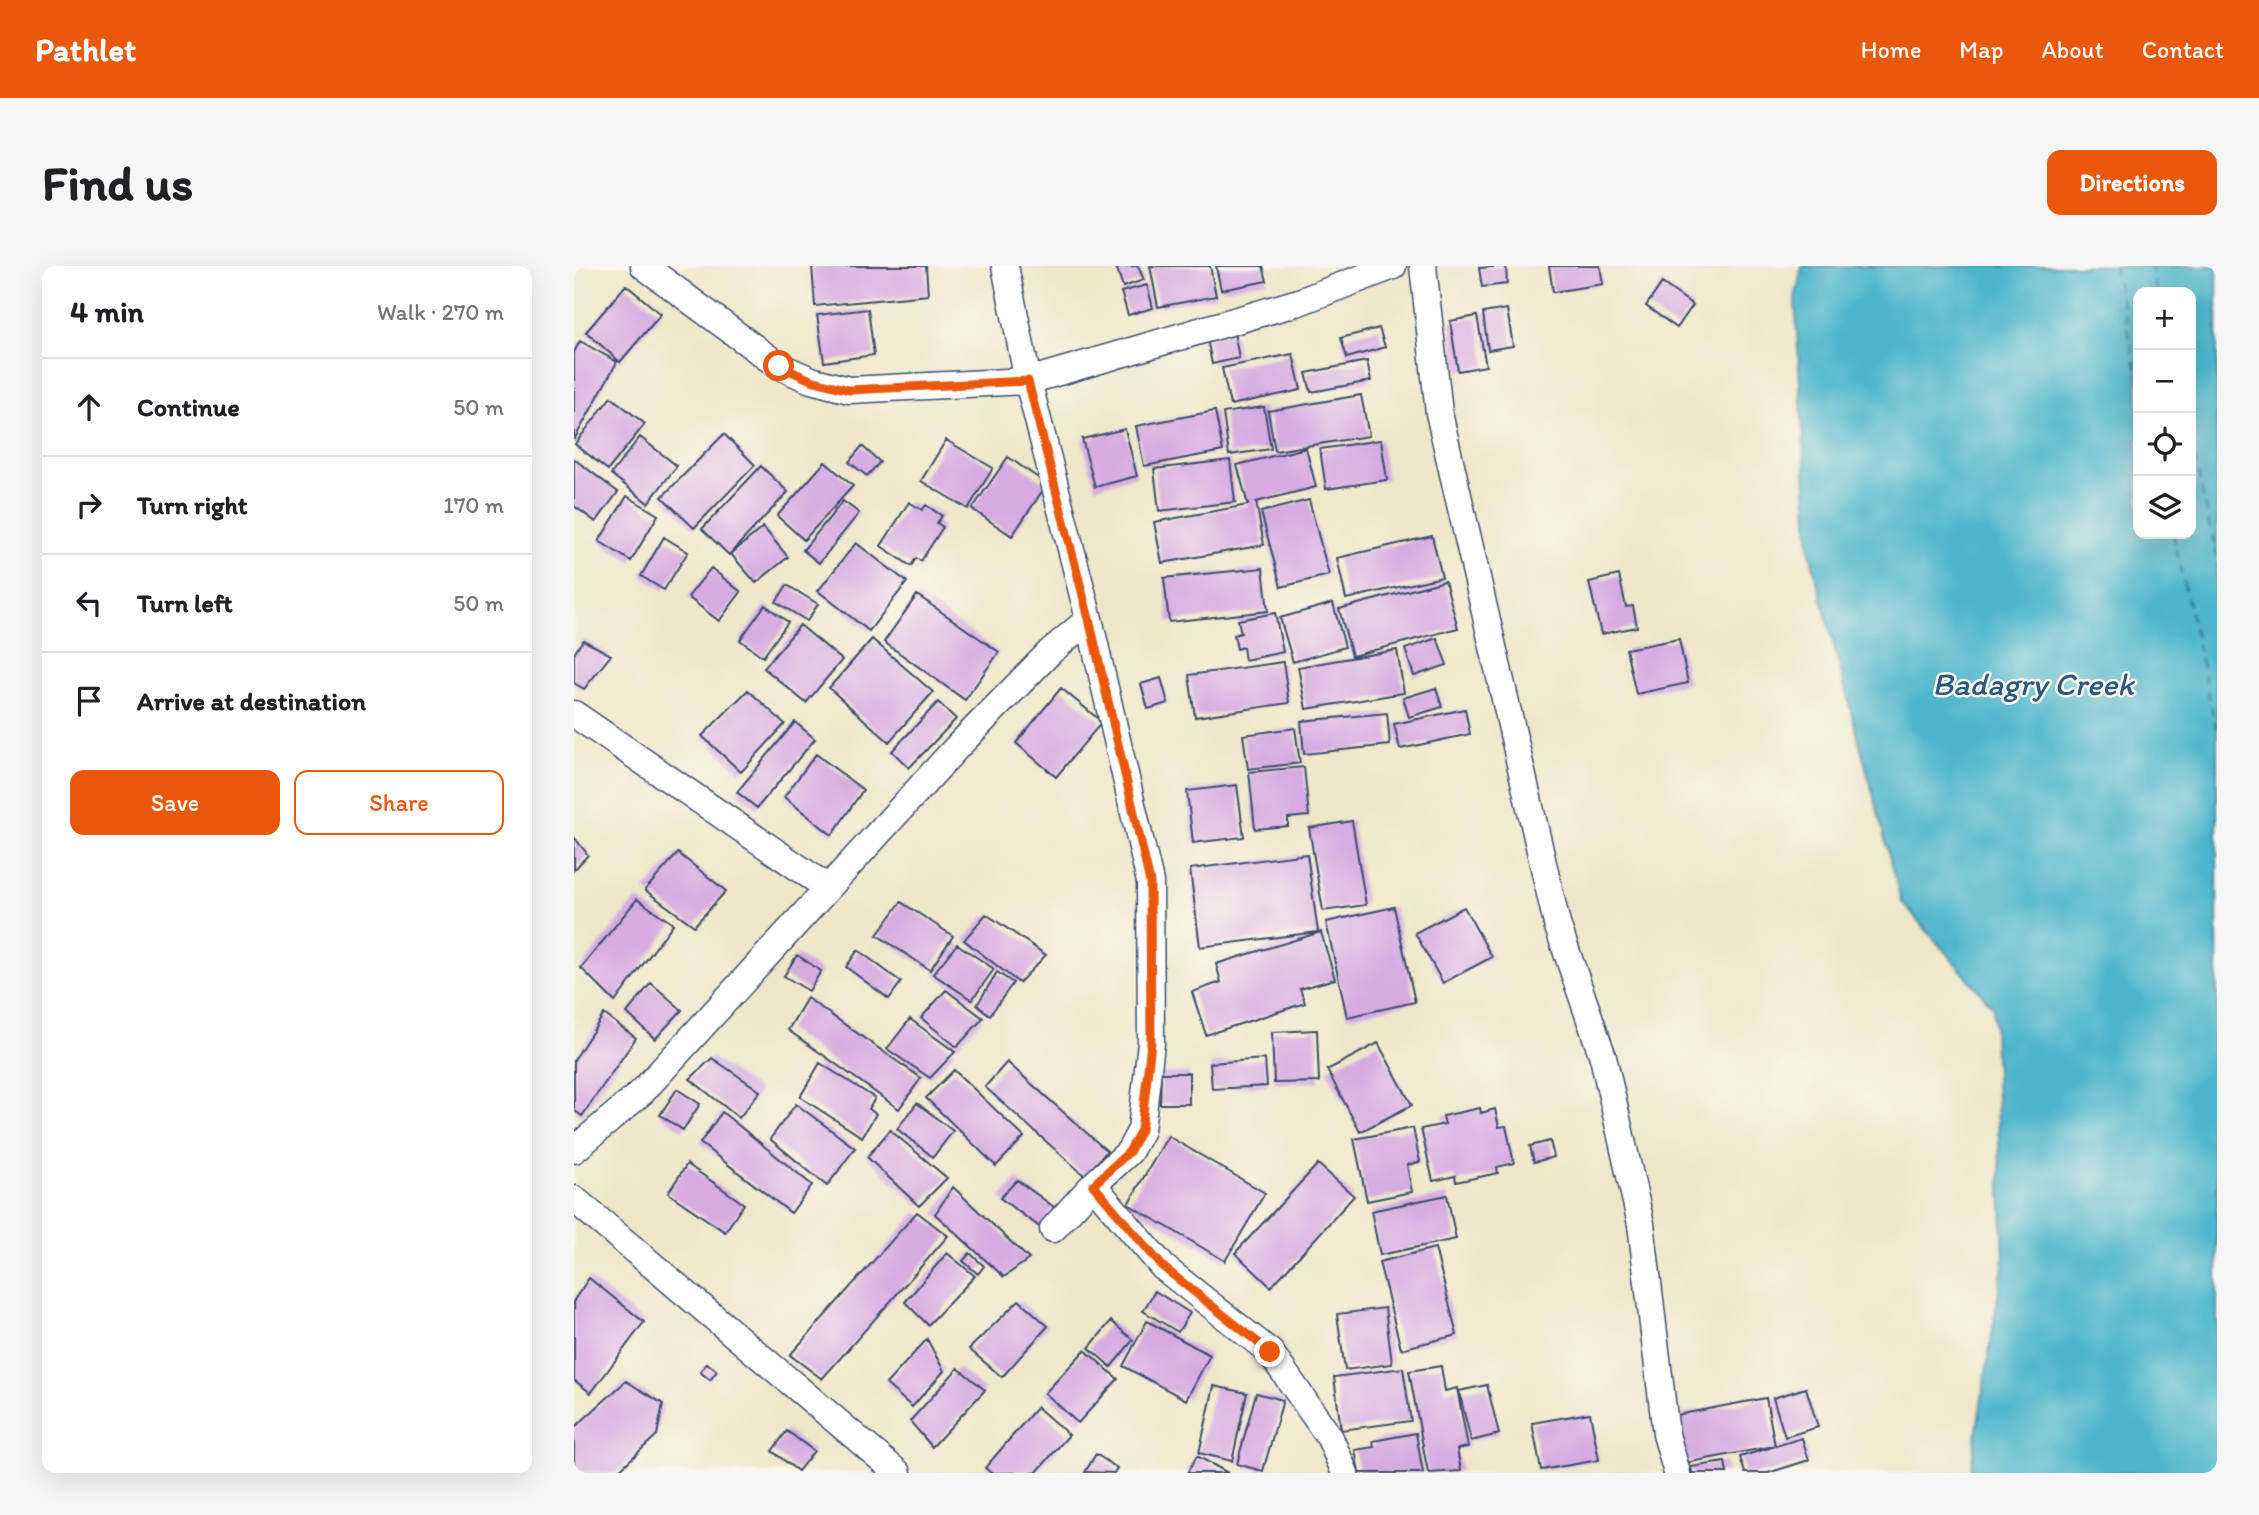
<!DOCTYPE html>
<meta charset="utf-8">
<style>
body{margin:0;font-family:Itim,sans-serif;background:#f6f6f6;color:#202124}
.controls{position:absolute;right:21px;top:21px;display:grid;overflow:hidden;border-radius:14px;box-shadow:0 7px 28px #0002}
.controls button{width:63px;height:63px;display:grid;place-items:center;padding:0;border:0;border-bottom:2px solid #e0e0e0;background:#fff;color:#202124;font:35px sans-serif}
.stop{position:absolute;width:21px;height:21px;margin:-16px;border:5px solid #ea580c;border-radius:50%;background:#fff}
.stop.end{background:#ea580c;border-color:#fff;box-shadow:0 2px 7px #0008}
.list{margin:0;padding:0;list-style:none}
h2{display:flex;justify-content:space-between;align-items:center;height:91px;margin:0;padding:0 28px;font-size:30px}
h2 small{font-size:23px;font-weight:400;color:#757577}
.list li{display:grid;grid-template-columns:46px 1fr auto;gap:21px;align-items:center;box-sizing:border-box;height:98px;padding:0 28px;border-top:2px solid #e0e0e0}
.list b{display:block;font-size:26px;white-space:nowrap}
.list em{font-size:23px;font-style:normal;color:#757577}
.actions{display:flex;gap:14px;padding:21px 28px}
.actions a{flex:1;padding:16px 0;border:2px solid #ea580c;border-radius:14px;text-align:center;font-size:24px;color:#ea580c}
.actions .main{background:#ea580c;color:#fff}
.icon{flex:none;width:38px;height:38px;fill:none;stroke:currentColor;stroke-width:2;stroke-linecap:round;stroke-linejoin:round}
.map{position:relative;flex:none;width:1643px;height:1207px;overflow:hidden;border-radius:14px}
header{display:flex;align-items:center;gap:42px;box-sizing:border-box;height:98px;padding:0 35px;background:#ea580c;color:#fff}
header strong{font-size:33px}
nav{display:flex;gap:38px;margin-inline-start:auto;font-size:24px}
.intro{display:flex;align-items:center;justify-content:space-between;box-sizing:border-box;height:168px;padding:0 42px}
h1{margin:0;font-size:49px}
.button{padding:18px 32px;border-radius:14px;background:#ea580c;color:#fff;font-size:24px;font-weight:700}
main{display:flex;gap:42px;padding:0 42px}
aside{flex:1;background:#fff;border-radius:14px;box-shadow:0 7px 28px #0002}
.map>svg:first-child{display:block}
.water{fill:#4eb6cc;stroke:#347295;stroke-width:2;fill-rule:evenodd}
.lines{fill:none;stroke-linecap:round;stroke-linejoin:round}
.ferry{stroke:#2a587f;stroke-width:2;stroke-dasharray:9 7;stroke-linecap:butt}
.building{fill:#d6abe1}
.minor-casing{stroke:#3b4b6e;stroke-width:29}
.minor{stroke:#fff;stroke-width:26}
.route{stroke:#ea580c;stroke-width:9}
.labels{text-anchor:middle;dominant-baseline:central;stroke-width:5;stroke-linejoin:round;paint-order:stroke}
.water-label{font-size:32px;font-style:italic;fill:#2a587f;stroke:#fbf7ec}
</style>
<header>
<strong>Pathlet</strong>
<nav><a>Home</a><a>Map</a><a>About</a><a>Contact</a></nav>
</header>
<div class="intro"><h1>Find us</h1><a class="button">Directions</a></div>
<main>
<aside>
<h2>4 min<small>Walk · 270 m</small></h2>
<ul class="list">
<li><svg class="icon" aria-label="ahead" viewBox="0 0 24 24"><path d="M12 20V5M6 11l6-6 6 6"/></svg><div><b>Continue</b></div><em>50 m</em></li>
<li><svg class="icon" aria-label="right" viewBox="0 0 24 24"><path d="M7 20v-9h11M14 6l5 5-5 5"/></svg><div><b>Turn right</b></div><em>170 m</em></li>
<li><svg class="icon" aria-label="left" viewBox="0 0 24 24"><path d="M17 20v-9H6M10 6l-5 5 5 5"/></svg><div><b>Turn left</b></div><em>50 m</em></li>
<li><svg class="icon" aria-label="arrive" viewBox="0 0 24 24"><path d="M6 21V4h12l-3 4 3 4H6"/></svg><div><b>Arrive at destination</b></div></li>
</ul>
<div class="actions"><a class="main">Save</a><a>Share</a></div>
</aside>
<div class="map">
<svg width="1643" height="1207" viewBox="0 0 1643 1207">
<rect width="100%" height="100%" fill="#fbf7ec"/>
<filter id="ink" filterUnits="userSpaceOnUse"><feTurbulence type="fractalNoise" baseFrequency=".0143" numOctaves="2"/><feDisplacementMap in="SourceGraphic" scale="14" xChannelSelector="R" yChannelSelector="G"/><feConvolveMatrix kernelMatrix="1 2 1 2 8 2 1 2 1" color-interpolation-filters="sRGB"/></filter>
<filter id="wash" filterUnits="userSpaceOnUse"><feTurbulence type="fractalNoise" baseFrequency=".00686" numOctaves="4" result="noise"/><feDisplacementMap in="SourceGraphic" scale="28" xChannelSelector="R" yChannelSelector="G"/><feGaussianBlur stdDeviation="1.57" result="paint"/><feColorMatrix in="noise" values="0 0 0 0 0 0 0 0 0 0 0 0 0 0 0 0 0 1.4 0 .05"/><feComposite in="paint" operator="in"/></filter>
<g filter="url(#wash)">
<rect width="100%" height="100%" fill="#eee7c9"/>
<path class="water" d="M1228,0H1643V1207H1396L1430,992L1419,741L1327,635L1236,288L1221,33ZM1564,26H1617V268H1564Z"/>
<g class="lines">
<path class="ferry" d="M1540,0L1564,111
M1577,0L1583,26
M1617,176L1643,292
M1599,268L1643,467"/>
</g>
<g id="blocks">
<path class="building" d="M238,0H352L354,29L241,40Z
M542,0H564L570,14L549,21Z
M576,0H636L642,30L584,41Z
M642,0H689L693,15L647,24Z
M932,0L933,18L908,21L905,2Z
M975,0H1026L1029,18L979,26Z
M1088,17L1119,39L1103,62L1072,40Z
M52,19L87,48L46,96L12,66Z
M573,19L579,42L554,49L547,26Z
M294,43L300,89L250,96L243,49Z
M933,43L939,80L914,84L909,47Z
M903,50L912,100L884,105L876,55Z
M805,62L811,81L773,92L767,72Z
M660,66L665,92L638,98L633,72Z
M6,75L43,96L0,174V86Z
M719,88L727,124L656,139L648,102Z
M793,95L797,115L737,126L732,107Z
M787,129L795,170L701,185L694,145Z
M37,131L71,158L34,204L1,178Z
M690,141L697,183L655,189L649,147Z
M641,145L649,185L570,200L562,160Z
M551,163L563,210L521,221L508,173Z
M150,168L181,199L120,262L88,231Z
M66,171L103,200L74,237L37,208Z
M372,174L419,202L394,243L347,215Z
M807,174L813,214L752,223L746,183Z
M288,180L306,196L293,210L275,196Z
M732,182L742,221L682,236L690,279L588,297L580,256L674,239L663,199Z
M434,191L473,218L438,270L398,243Z
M0,193L44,226L22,256L0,240Z
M656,194L661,236L585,245L580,203Z
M251,196L279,220L230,274L203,250Z
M187,200L214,226L155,289L128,263Z
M53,230L84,249L57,295L25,275Z
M735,234L755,309L707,321L687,246Z
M269,235L285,247L245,297L229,284Z
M335,236L348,244L352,239L368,250L363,257L369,261L347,295L342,292L337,300L307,280Z
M189,261L214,291L182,317L157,288Z
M858,270L868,311L772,333L763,292Z
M90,271L114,286L90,324L67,310Z
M282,277L333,316L295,365L244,325Z
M137,302L167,326L145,355L114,331Z
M689,302L694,345L595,356L590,312Z
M1045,309L1052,341L1059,340L1063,361L1027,368L1015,316Z
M871,315L884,362L778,390L765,343Z
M213,319L244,338L233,355L202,336Z
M343,329L425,386L391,434L310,376Z
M759,337L771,381L719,396L706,352Z
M191,339L214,356L189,391L166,374Z
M701,347L709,386L671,394L669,381L663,383L660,369L667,367L664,354Z
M226,359L268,394L232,437L190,402Z
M863,372L873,399L840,410L831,383Z
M298,373L359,426L315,476L255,422Z
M1105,373L1114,417L1062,428L1052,383Z
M9,374L37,389L10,423L0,417V388Z
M823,384L830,427L732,443L724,401Z
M709,396L715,437L621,451L615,409Z
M587,412L594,437L574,443L567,418Z
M487,422L528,456L482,511L442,477Z
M862,422L868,441L835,451L829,432Z
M174,424L211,458L167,506L128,470Z
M364,436L382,453L335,502L318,485Z
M891,443L896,468L826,483L820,458Z
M813,447L816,479L730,488L727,455Z
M221,456L241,473L183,542L163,526Z
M721,462L726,497L674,503L669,469Z
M242,488L289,524L258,569L210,531Z
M730,501L735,550L714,552V560L681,563L675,506Z
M663,519L670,571L619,577L613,525Z
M778,555L792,639L749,645L735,562Z
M0,571L14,589L0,604Z
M104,587L152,625L120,660L71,624Z
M733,588L744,666L626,681L616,603Z
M63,633L99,658L41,736L7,702Z
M327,636L379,670L356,704L303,669Z
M820,641L841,736L773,751L752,656Z
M890,641L918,691L869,717L841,667Z
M412,648L472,689L445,717L390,674Z
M747,666L761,713L726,723L731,737L632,769L618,726L647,716L642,698Z
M383,678L420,703L398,734L359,708Z
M284,684L327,716L315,733L272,701Z
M223,689L247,705L235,725L210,710Z
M423,706L439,717L416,749L403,739Z
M77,717L108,744L81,773L53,747Z
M372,724L409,752L383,781L347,752Z
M233,732L347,812L325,843L214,764Z
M30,748L62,772L8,850L0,844V794Z
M336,753L381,786L356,812L313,783Z
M743,764L745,816L700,817L698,766Z
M804,777L838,839L786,866L753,804Z
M138,792L186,825L165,852L116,813Z
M691,793L693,820L638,823L636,797Z
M433,796L533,885L511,910L411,821Z
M246,797L301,832L295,843L302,848L288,871L226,831Z
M380,804L450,871L422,900L352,832Z
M587,807H615V838H586Z
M103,823L126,838L109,864L86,849Z
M343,837L379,865L359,891L323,863Z
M222,838L281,882L253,920L196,873Z
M906,842L907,847L921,843L925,861L932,860L940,897L923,901L924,907L882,916L881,910L859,915L847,863L871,858L869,850Z
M148,846L238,919L217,947L126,877Z
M839,862L846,896L833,899L838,926L793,935L780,873Z
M316,864L373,912L345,940L293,891Z
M594,870L691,927L651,995L554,938Z
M976,875L980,891L960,896L956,880Z
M113,898L170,938L151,966L94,927Z
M744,898L780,930L697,1021L661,987Z
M443,914L480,941L467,962L426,932Z
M379,921L455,993L430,1011L361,948Z
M873,929L882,973L806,989L797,945Z
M343,946L374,970L248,1113L216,1089Z
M861,982L883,1069L827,1083L805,996Z
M373,987L401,1010L354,1059L331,1036Z
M396,987L410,1000L404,1008L389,995Z
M15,1012L70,1056L17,1127L0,1114V1034Z
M581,1025L616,1047L604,1066L569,1045Z
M445,1034L474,1060L428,1111L395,1083Z
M811,1042L818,1098L771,1104L763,1048Z
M537,1055L559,1074L537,1101L515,1082Z
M573,1055L636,1089L612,1134L549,1100Z
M353,1073L370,1105L338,1141L312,1118Z
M511,1084L544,1113L504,1157L471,1127Z
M133,1097L143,1105L136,1114L126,1106Z
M867,1100L871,1125L883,1122L894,1181L883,1183L887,1205L854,1207L835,1105Z
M384,1102L411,1124L358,1181L336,1155Z
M829,1102L837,1155L767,1164L760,1111Z
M52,1115L89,1138L83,1169L42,1207H0V1162Z
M913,1119L925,1168L897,1175L885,1125Z
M640,1120L673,1127L658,1195L625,1187Z
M1232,1122L1244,1161L1211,1171L1199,1132Z
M682,1127L709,1134L689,1205L663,1198Z
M1192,1132L1201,1180L1106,1198L1097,1150Z
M463,1141L495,1169L462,1207H417L411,1202Z
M1016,1147L1025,1194L967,1204L958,1157Z
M213,1165L240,1185L224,1205L198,1185Z
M842,1167L849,1207H785L781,1184L800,1181L799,1175Z
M1228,1172L1235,1194L1194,1207H1171L1166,1191Z
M522,1188L543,1202L540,1207L511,1206Z
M623,1190L654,1207H613Z
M1151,1196L1153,1207H1118L1117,1201Z"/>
</g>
</g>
<g filter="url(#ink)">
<use href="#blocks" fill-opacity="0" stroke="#3b4b6e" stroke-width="2"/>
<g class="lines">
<g class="minor-casing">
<path id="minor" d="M70,0L205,100L237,114L275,124L454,115L725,36L819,0
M431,0L454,115L515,353L576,616L577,777L567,864L555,886L519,919L479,963
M849,0L865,147L983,658L1029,791L1067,958L1092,1168L1103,1207
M0,448L254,622
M0,884L68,826L383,481L476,386L515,353
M519,919L589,1001L696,1086L756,1172L771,1207
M0,933L324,1207"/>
</g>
<use href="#minor" class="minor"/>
</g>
</g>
<g class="lines" filter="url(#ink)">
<path class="route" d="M205,100L237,114L275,124L454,115L515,353L576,616L577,777L567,864L555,886L519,919L589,1001L696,1086"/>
</g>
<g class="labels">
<g class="water-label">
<text x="1459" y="418">Badagry Creek</text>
</g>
</g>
</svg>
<div class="controls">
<button>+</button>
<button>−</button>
<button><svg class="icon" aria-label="locate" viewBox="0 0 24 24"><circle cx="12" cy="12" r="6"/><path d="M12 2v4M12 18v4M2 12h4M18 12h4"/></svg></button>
<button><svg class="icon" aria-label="layers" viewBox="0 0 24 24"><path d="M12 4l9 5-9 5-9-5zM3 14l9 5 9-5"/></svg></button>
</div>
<div class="stop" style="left:205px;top:100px"></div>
<div class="stop end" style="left:696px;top:1086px"></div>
</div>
</main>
